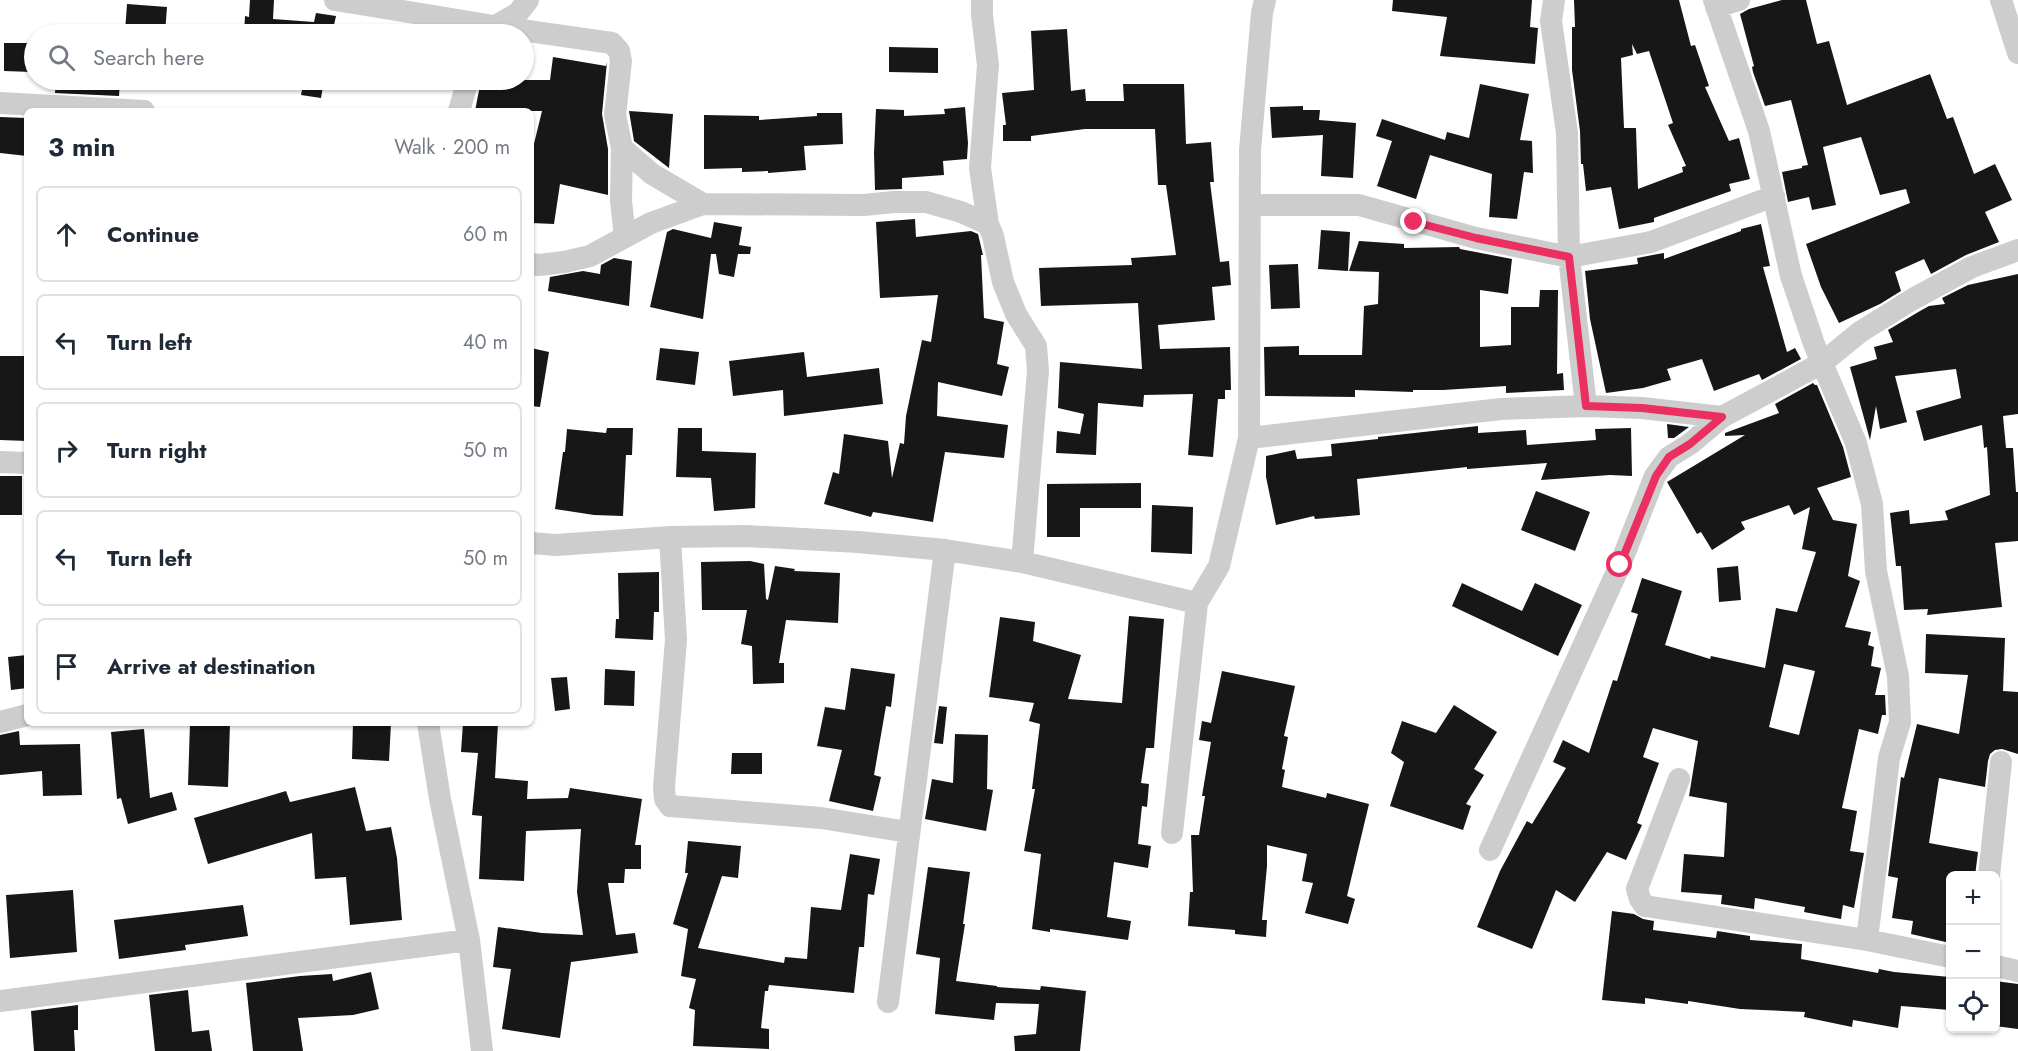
<!DOCTYPE html>
<meta charset="utf-8">
<style>
body{margin:0;font-family:Jost,sans-serif;background:#f2f2f3;color:#1f2937}
.controls{position:absolute;right:18px;bottom:18px;display:grid;overflow:hidden;border-radius:9px;box-shadow:0 2px 4px #0004}
.controls button{width:54px;height:54px;display:grid;place-items:center;padding:0;border:0;border-bottom:2px solid #e0e1e3;background:#fff;color:#1f2937;font:30px sans-serif}
.stop{position:absolute;width:18px;height:18px;margin:-14px;border:4px solid #eb2f60;border-radius:50%;background:#fff}
.stop.end{background:#eb2f60;border-color:#fff;box-shadow:0 2px 6px #0008}
.list{margin:0;padding:0;list-style:none}
h2{display:flex;justify-content:space-between;align-items:center;height:78px;margin:0;padding:0 24px;font-size:26px}
h2 small{font-size:20px;font-weight:400;color:#747a83}
.list li{display:grid;grid-template-columns:39px 1fr auto;gap:18px;align-items:center;box-sizing:border-box;height:96px;margin:0 12px 12px;padding:0 12px;border:2px solid #e0e1e3;border-radius:9px}
.list b{display:block;font-size:22px;white-space:nowrap}
.list em{font-size:20px;font-style:normal;color:#747a83}
.icon{flex:none;width:33px;height:33px;fill:none;stroke:currentColor;stroke-width:2;stroke-linecap:round;stroke-linejoin:round}
.map{position:relative;flex:none;width:2018px;height:1051px;overflow:hidden}
.search{position:absolute;background:#fff;box-shadow:0 2px 4px #0004;left:24px;top:24px;width:510px;height:66px;display:flex;align-items:center;gap:15px;box-sizing:border-box;padding:0 21px;border-radius:33px;color:#747a83;font-size:22px}
.panel{position:absolute;background:#fff;box-shadow:0 2px 4px #0004;left:24px;top:108px;width:510px;height:618px;border-radius:9px}
.map>svg:first-child{display:block}
.building{fill:#171717;fill-rule:evenodd}
.lines{fill:none;stroke-linecap:round;stroke-linejoin:round}
.minor{stroke:#cdcdcd;stroke-width:22}
.route{stroke:#eb2f60;stroke-width:8}
</style>
<div class="map">
<svg width="2018" height="1051" viewBox="0 0 2018 1051">
<rect width="100%" height="100%" fill="#fff"/>
<path class="building" d="M250,0H274L273,19L314,22L316,13L336,16L332,34H244L245,16L249,17Z
M1393,0H1532L1530,27L1538,28L1535,64L1440,56L1447,17L1392,11Z
M1574,0H1679L1691,46L1695,45L1709,86L1705,87L1729,141L1739,138L1750,179L1729,184L1731,191L1654,218V222L1619,229L1611,187L1586,191L1583,164H1581L1580,131L1572,70V27H1575ZM1632,44L1637,54L1649,51L1673,123L1668,125L1686,166L1682,167L1683,172L1638,189L1636,128H1624L1621,58L1633,55Z
M1782,0H1806L1817,44L1829,41L1847,105L1930,74L1947,119L1953,117L1974,174L1995,164L2012,200L1985,212L1999,242L1966,255L1931,274L1924,259L1895,272L1901,291L1880,304L1839,323L1821,287L1806,244L1910,203L1906,189L1880,195L1861,137L1823,147L1836,205L1812,210L1809,197L1788,202L1782,172L1802,168V166L1808,165L1791,100L1765,106L1753,72L1752,67L1754,66L1740,14L1749,9Z
M127,4L167,7L165,34L125,32Z
M1067,29L1071,91L1085,89L1086,101H1124L1123,84H1184L1186,144L1211,142L1214,182H1210L1220,262L1229,261L1231,285L1212,287L1215,320L1158,325L1160,349L1230,347L1231,390H1225V399H1218L1213,457L1188,455L1193,394L1144,395L1143,407L1098,403L1096,455L1056,453L1057,431L1080,434L1084,414L1058,408L1060,362L1142,369L1138,303L1041,306L1039,268L1132,265L1131,258L1176,255L1166,185H1158L1155,129H1085L1031,136V141H1003V125H1006L1002,93L1034,90L1031,31Z
M4,43H33L32,72L4,71Z
M889,47L938,48V73L889,72Z
M553,57L606,66L607,62L602,114L608,149V195L560,184L554,224L531,223V156L542,111H475L481,80H550Z
M56,80H120L119,96L55,93Z
M304,80H324L321,98L301,95Z
M1480,84L1529,94L1520,140L1532,141L1533,173L1524,172L1517,219L1489,217L1492,174L1430,155L1416,199L1377,186L1392,141L1376,136L1382,119L1445,140L1447,132L1469,138Z
M1303,106V110H1320L1319,120L1356,123L1353,178L1321,176L1323,135L1272,138L1270,107Z
M965,107L968,143L967,159L943,161L944,175L902,178V189L875,190L874,153L876,109L904,110V116L945,114L944,109Z
M629,111L673,114L669,168L634,141Z
M817,113H842L843,144L804,146L806,170L768,173V171L742,172V168L704,169V115L759,116V120L817,116Z
M0,117L27,118V156L0,153Z
M915,219L916,237L971,231L978,234L983,255H981L984,318L1004,322L997,364L1009,367L1002,396L938,382L937,416L1008,425L1004,458L945,452L933,522L873,512L871,517L824,504L833,472L839,474L844,434L888,441L892,478L900,443L904,444L906,416L922,340L931,342L938,295L880,298L876,222Z
M714,222L742,227L739,245L751,247L750,254H738L734,277L719,274L716,254H711L703,319L650,307L667,232L673,229L711,238Z
M1761,224L1770,266L1763,267L1787,352L1795,348L1801,359L1762,380L1759,374L1714,391L1702,359L1667,369L1671,380L1643,388L1606,393L1590,319L1585,271L1638,264L1637,258L1658,254L1664,253V259L1741,231V229Z
M1321,230L1350,232L1348,271L1318,269Z
M1359,241L1404,244V248L1459,247L1460,249L1512,259L1508,294L1480,290V347L1511,345V307H1539L1540,290H1558L1557,374L1563,373L1564,390L1506,393V386L1443,390H1413V392L1355,390V397L1265,396L1264,347L1299,346V355H1362L1364,306L1378,304L1379,272L1349,271Z
M614,258L632,261L629,306L548,291L550,277L583,271L600,274L601,265Z
M1298,264L1300,308L1271,309L1269,265Z
M2018,274V414L2003,416L2006,448H2013L2016,492H2018V541L1995,543L2002,607L1927,615L1928,609L1904,610L1901,566H1896L1890,513L1909,510L1910,524L1948,520L1945,511L1990,495L1987,447L1984,448L1982,425L1924,441L1916,411L1961,398L1956,369L1895,376L1907,422L1880,429L1876,406L1870,440L1850,367L1877,359L1874,347L1893,342L1888,330L1920,311L1929,306L1945,304L1942,298L1968,285Z
M531,348L549,352L540,407L531,406Z
M660,348L699,352L695,385L656,380Z
M804,352L807,377L879,368L883,404L784,416L783,390L733,396L729,361Z
M0,356H27V441L0,440Z
M1813,383L1815,385H1817L1843,447L1851,477L1817,488L1833,520L1857,524L1848,576L1860,581L1845,627L1871,632L1868,645L1874,647L1871,666L1881,668L1875,695H1885L1886,715H1882L1878,734L1859,729L1842,808L1857,811L1850,851L1864,853L1854,908L1843,905L1841,919L1804,912L1805,907L1755,898L1754,909L1721,904L1722,895L1681,892L1684,854L1724,857L1727,803L1689,796L1698,741L1653,728L1643,757L1659,763L1637,823L1642,825L1626,860L1607,852L1575,902L1556,890L1532,949L1477,927L1500,871L1527,821L1532,824L1566,768L1553,762L1563,740L1589,753L1613,680L1617,681L1638,614L1631,612L1642,578L1682,591L1665,645L1710,659L1711,656L1765,668L1776,608L1797,612L1816,552L1802,549L1810,507L1794,515L1789,505L1741,522L1745,529L1712,550L1701,532L1697,534L1667,482L1745,435L1725,436V433L1779,413L1775,404ZM1784,664L1815,671L1799,735L1769,727Z
M1667,424L1689,427L1674,438H1668Z
M1478,426V433L1526,430L1527,445L1596,440L1595,429L1631,428L1632,476L1610,475L1541,480L1547,463L1467,469V467L1357,479L1360,515L1315,519L1314,516L1276,525L1266,477V456L1295,450L1297,459L1332,456L1331,444L1378,439V437Z
M607,428H633L632,455H626L623,516L594,515L555,509L563,452H565L567,429L606,433Z
M678,428H702V451L756,453L755,508L714,511L711,478L676,477Z
M0,476H22V515H0Z
M1141,483V508H1080V537H1047V484Z
M1536,491L1590,512L1575,551L1521,530Z
M1152,505L1193,507L1192,554L1151,552Z
M750,561L764,564L766,599L768,600L775,566L795,569L794,571L840,573L838,623L786,620L779,663H784V683L753,684L752,646L741,644L747,610H702L701,562Z
M1738,566L1741,600L1719,602L1717,568Z
M659,572V612H654L653,640L615,638L616,619H619L618,573Z
M1462,583L1522,611L1535,583L1582,605L1558,656L1452,606Z
M1129,616L1164,619L1154,748H1146L1141,783L1149,784L1147,807L1142,806L1138,844L1151,846L1148,868L1114,862L1107,917L1131,921L1128,940L1050,929V932L1032,929L1041,854L1024,851L1035,789H1032L1040,724L1029,721L1034,703L989,697L1000,617L1035,622L1033,641L1081,655L1068,699L1122,703Z
M1926,634L2005,638L2003,691L2018,692V754L2002,749L1995,750L1990,754L1988,761L1985,787L1939,778L1929,843L1978,852L1975,876H1950V943L1911,934L1913,921L1892,918L1898,878L1888,876L1901,777L1904,778L1917,724L1959,734L1968,675L1925,673Z
M27,655V688L11,690L8,657Z
M851,668L895,674L891,707L886,706L874,775L881,777L873,811L829,801L842,750L817,746L825,707L845,710Z
M605,669L635,671L634,706L604,705Z
M1222,671L1295,686L1284,736L1288,737L1282,769L1285,770L1282,787L1326,798L1327,793L1369,804L1347,896L1355,899L1348,924L1305,913L1313,883L1302,881L1307,854L1267,845V866L1262,920H1267L1266,937L1235,934V930L1188,926L1190,892H1193L1191,835H1199L1205,796H1202L1211,742L1199,740L1202,721L1211,723Z
M567,677L570,709L555,711L551,678Z
M1454,705L1497,732L1474,769L1484,775L1466,804L1471,806L1463,830L1390,806L1404,762L1391,753L1402,721L1436,733Z
M939,706L947,707L943,744L934,743Z
M190,723H230L228,787L188,785Z
M353,723H391L389,761L352,759Z
M463,723H498L495,778L528,781L527,799L568,798L570,788L642,799L635,845H641V869H625L624,883H608L616,935L635,933L638,953L571,962L560,1038L502,1029L511,969L493,967L498,927L542,933L583,935L577,892L581,829L526,831L524,881L479,879L482,816L472,815L478,753L461,752Z
M144,729L150,798L172,792L177,810L128,824L121,798L117,799L111,732Z
M19,731L20,745L80,744L82,795L43,796L42,771L0,775V735Z
M955,734L988,735L987,789L993,790L986,831L925,819L932,779L953,783Z
M732,753H762V774H731Z
M355,787L366,831L391,827L397,858L402,920L350,925L346,877L315,879L312,833L208,864L194,818L286,791L290,802Z
M688,841L741,846L738,878L722,876L698,948L784,963L785,957L807,959L811,907L841,910L850,854L880,859L874,895L868,894L864,947H859L854,993L769,985L768,991H765L761,1028L769,1029V1049L693,1046L695,1010L689,1008L696,979L681,976L688,929L673,924L688,873H685Z
M928,867L970,872L963,924H965L956,981L997,986V987L1040,990L1041,986L1086,991L1080,1051H1015L1014,1036L1036,1034L1039,1004L996,1003L994,1020L935,1014L940,958L916,954Z
M73,890L77,952L10,958L6,895Z
M243,905L248,936L185,945L186,950L119,959L114,920Z
M1612,911L1634,914L1643,919L1654,921L1653,930L1716,938L1717,931L1750,936V940L1802,944L1801,959L1878,973L1879,969L1894,972L1950,977V1010L1901,1006L1898,1028L1853,1020L1852,1027L1804,1017L1805,1012L1740,1009L1688,1001V1004L1645,998V1004L1602,1000Z
M371,972L379,1009L353,1015L298,1018L303,1051H253L246,983L300,976L332,974L333,981Z
M1995,981L2018,984V1029L1995,1026Z
M188,990L192,1032L209,1030L212,1051H155L149,995Z
M78,1005V1030H74L75,1051H34L31,1011Z"/>
<g class="lines">
<path class="minor" d="M335,0L494,26L612,43L619,51L621,61L615,115L622,148L621,201L625,237
M982,0V15L988,65L980,168L988,224L993,236L1003,282L1016,314L1036,346L1038,371L1022,562
M1554,0L1551,21L1567,133L1569,257L1586,406
M1714,0L1759,131L1791,276L1814,344L1856,443L1872,504L1876,571L1898,676L1900,722L1889,758L1867,940
M2001,0L2018,53
M1716,7L1739,0
M492,28L518,13L528,0
M0,103L144,111
M459,111L468,80
M622,148L652,174L703,204
M1251,205H1359L1476,238L1569,257L1651,242L1774,196
M531,264L539,265L564,262L590,256L651,223L703,204L864,205L894,202H926L961,212L988,224
M1249,438L1501,409L1586,406L1642,408L1722,417
M0,462L27,463
M670,537L676,640L664,787L665,799L670,806L821,818L908,832
M531,543L556,545L670,537L746,536L858,542L945,550L1022,562L1197,603
M0,722L27,715
M428,723L440,799L469,940L482,1051
M1679,779L1637,889L1640,899L1645,906L1867,940L1950,957
M1172,833L1197,603L1219,566L1249,438L1250,150L1262,13L1265,0
M1490,850L1620,565L1655,476L1669,457L1690,444L1722,417L1822,363L1860,332L1913,299L1972,267L2018,250
M1989,876L2001,762
M1996,966L2018,971
M0,1001L469,940
M888,1002L945,550"/>
</g>
<g class="lines">
<path class="route" d="M1414,222L1476,238L1569,257L1586,406L1642,408L1722,417L1690,444L1669,457L1656,476L1620,565"/>
</g>
</svg>
<div class="controls">
<button>+</button>
<button>−</button>
<button><svg class="icon" aria-label="locate" viewBox="0 0 24 24"><circle cx="12" cy="12" r="6"/><path d="M12 2v4M12 18v4M2 12h4M18 12h4"/></svg></button>
</div>
<div class="stop" style="left:1620px;top:565px"></div>
<div class="stop end" style="left:1414px;top:222px"></div>
<div class="search"><svg class="icon" aria-label="search" viewBox="0 0 24 24"><circle cx="10" cy="10" r="6"/><path d="M15 15l6 6"/></svg>Search here</div>
<section class="panel">
<h2>3 min<small>Walk · 200 m</small></h2>
<ul class="list">
<li><svg class="icon" aria-label="ahead" viewBox="0 0 24 24"><path d="M12 20V5M6 11l6-6 6 6"/></svg><div><b>Continue</b></div><em>60 m</em></li>
<li><svg class="icon" aria-label="left" viewBox="0 0 24 24"><path d="M17 20v-9H6M10 6l-5 5 5 5"/></svg><div><b>Turn left</b></div><em>40 m</em></li>
<li><svg class="icon" aria-label="right" viewBox="0 0 24 24"><path d="M7 20v-9h11M14 6l5 5-5 5"/></svg><div><b>Turn right</b></div><em>50 m</em></li>
<li><svg class="icon" aria-label="left" viewBox="0 0 24 24"><path d="M17 20v-9H6M10 6l-5 5 5 5"/></svg><div><b>Turn left</b></div><em>50 m</em></li>
<li><svg class="icon" aria-label="arrive" viewBox="0 0 24 24"><path d="M6 21V4h12l-3 4 3 4H6"/></svg><div><b>Arrive at destination</b></div></li>
</ul>
</section>
</div>
